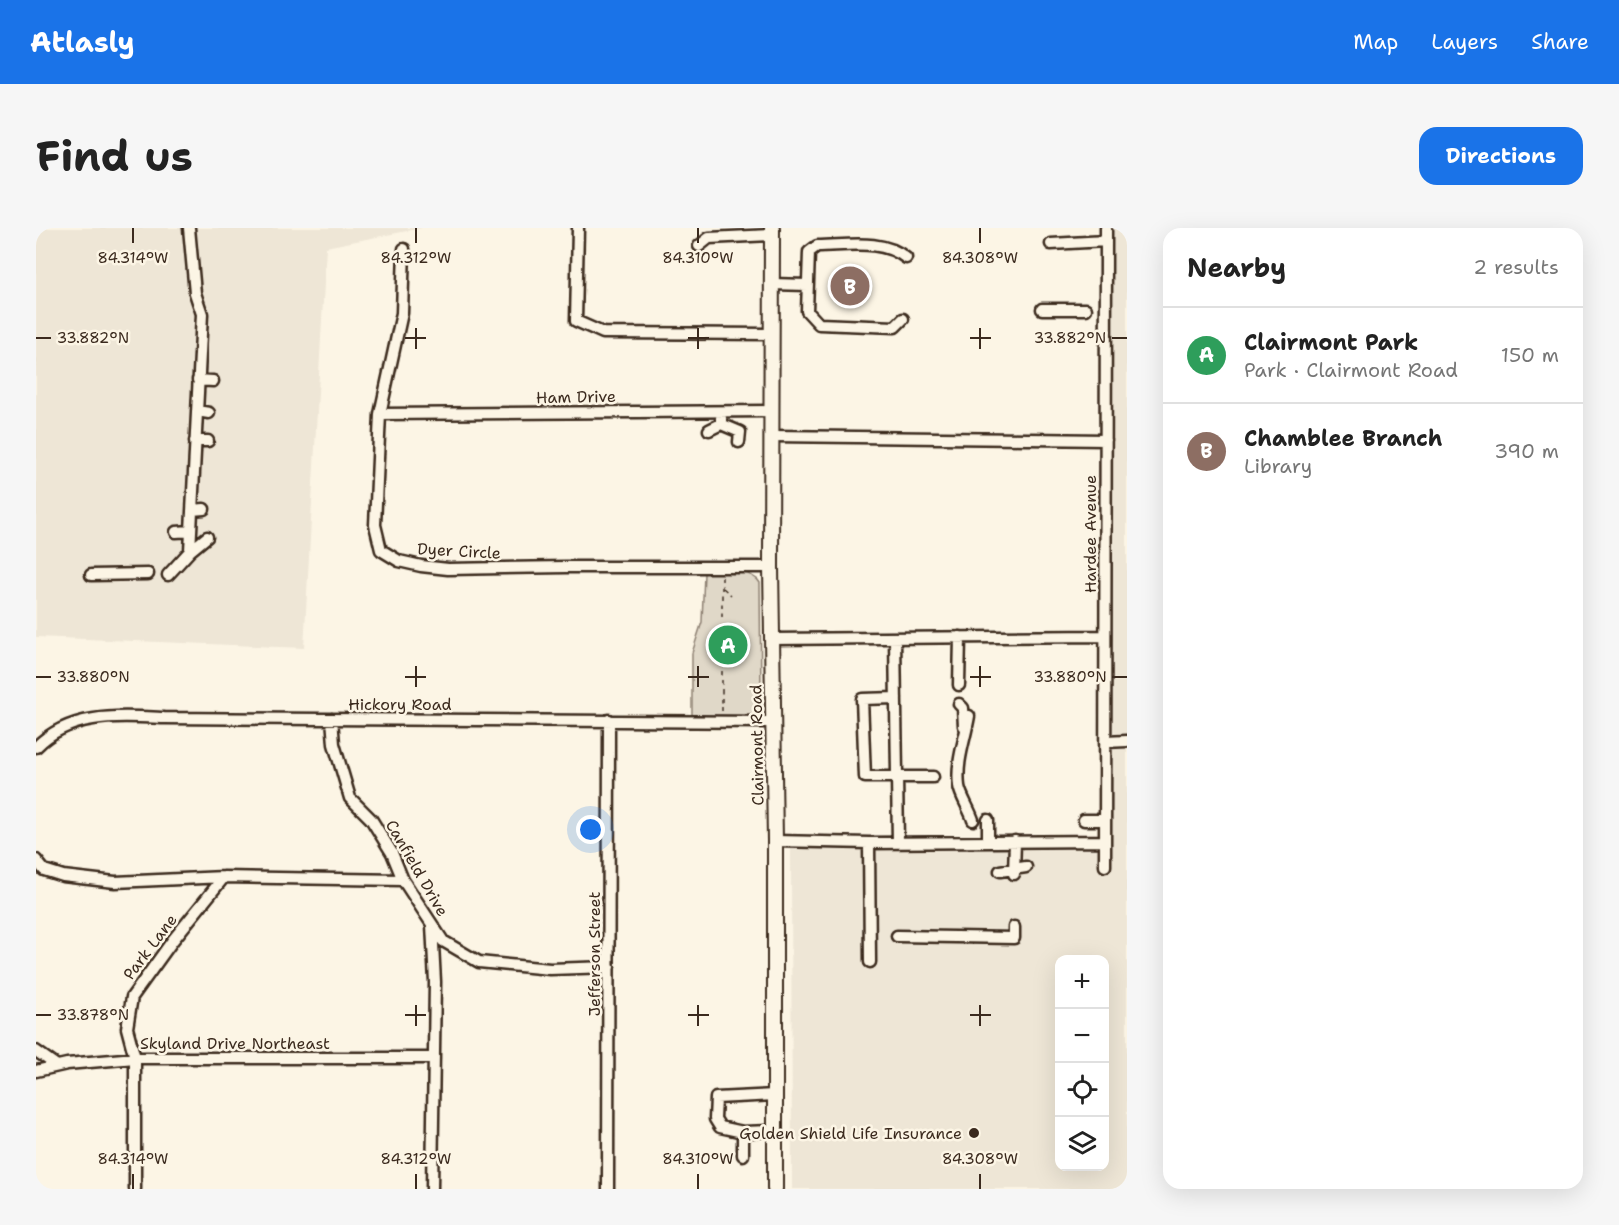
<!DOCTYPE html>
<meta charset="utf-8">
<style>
body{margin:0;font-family:"Shantell Sans",sans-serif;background:#f6f6f6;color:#222}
.controls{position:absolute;right:18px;bottom:18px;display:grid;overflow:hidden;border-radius:12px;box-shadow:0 6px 24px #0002}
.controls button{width:54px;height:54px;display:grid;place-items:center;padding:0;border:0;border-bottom:2px solid #e0e0e0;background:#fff;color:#222;font:30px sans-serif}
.you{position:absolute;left:555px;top:602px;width:21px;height:21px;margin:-15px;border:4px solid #fff;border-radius:50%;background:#1a73e8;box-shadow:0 0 0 9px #1a73e833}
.badge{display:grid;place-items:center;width:39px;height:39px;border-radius:50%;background:#1a73e8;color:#fff;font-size:20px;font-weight:700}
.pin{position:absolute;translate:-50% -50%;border:3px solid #fff;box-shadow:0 2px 6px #0006}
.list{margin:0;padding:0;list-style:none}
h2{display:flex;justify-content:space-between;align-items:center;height:78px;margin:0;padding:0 24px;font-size:26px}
h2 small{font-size:20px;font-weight:400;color:#767676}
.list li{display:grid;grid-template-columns:39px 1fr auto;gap:18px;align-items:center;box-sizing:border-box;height:96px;padding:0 24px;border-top:2px solid #e0e0e0}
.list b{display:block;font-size:22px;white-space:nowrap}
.list p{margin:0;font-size:20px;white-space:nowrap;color:#767676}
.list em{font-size:20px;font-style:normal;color:#767676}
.icon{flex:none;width:33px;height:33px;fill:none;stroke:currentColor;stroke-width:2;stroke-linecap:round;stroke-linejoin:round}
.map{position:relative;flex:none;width:1091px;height:961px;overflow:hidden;border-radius:18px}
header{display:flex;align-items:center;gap:36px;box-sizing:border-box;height:84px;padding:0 30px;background:#1a73e8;color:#fff}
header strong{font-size:28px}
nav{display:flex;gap:33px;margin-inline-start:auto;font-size:21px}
.intro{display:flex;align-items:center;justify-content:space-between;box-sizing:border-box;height:144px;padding:0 36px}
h1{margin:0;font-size:42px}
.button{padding:15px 27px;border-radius:18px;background:#1a73e8;color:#fff;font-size:21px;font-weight:700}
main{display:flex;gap:36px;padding:0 36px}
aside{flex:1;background:#fff;border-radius:18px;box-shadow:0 6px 24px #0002}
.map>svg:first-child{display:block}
.built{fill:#eee6d6;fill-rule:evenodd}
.green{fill:#e0d8c8;stroke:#8e8173;stroke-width:1.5}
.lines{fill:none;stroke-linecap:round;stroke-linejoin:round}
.minor-casing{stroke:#3b2a1e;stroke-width:15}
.major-casing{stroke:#3b2a1e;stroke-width:18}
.path{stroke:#3b2a1e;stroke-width:1.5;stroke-dasharray:4.5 4.5;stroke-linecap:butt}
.minor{stroke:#fcf5e5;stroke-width:10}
.major{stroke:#fcf5e5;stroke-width:14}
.ticks{fill:none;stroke:#3b2a1e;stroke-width:2}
.poi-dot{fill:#3b2a1e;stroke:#fcf5e5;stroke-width:2}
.labels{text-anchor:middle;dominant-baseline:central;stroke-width:5;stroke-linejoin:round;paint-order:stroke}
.street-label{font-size:16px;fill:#3b2a1e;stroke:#fcf5e5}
.poi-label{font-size:16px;fill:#3b2a1e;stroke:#fcf5e5;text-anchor:end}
.ticks-label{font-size:15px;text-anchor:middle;fill:#3b2a1e;stroke:#fcf5e5;stroke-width:5;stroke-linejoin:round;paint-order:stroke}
</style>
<header>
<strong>Atlasly</strong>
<nav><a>Map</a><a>Layers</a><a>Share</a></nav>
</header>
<div class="intro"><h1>Find us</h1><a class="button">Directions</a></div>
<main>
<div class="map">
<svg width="1091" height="961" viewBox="0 0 1091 961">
<rect width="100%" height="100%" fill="#fcf5e5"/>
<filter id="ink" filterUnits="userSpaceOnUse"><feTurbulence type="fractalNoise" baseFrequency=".0167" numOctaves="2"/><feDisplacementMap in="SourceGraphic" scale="12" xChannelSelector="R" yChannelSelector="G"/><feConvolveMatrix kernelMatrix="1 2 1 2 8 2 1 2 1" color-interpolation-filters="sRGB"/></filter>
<g filter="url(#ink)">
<path class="built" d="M0,0H386L290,19L268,420L0,409Z
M1076,0H1091V961H756L755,621L1076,620ZM1023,732H1068V938H1023Z"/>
<path class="green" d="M668,345C685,345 714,339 724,355L725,475L720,485L715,488H656V425L666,394Z"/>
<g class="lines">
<g class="minor-casing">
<path id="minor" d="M153,0L159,65L166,86L154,323
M542,0L540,93L567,105L735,106
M1015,16L1070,13
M663,18L673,10L736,7
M368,21L366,85L344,186L339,297L345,322L363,333L385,338L412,341L530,339H735
M736,56L771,57
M1006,81H1050
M867,91L859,99L783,96L771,83L773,24L781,18C810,18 846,10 870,30
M162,152L177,153
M161,183L173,185
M344,186L736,183
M685,196L704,204L703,214
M673,202L685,196V190
M736,208L1070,212
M159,213H172
M156,282L168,281
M140,304L155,303
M55,347L112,346
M132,347L154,323L171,309
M859,410L862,615
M736,411L1069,408
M923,457L924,409
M860,470L826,471L829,549H897
M923,476L927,480L928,498
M933,488C929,512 920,533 923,558C924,567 934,582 937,592
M296,491L298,516L314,570L335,591L356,625L367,652L407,713L443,734L514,741L573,739
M1069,514L1091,513
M0,519C34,484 83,488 128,490L737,494
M952,592V614
M1048,592H1069
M739,613L833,615L1069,613
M833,615L834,734
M0,632L8,642L27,648L79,654L188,649L367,652
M1069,638L1070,0
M964,643L990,639
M978,646L979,613
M396,697L399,754L396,961
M861,708L978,710V699
M0,823L21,838
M0,843L31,836L99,830H398
M707,904L684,899L679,891L680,870L739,867
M707,927V904L739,903
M99,961V830L91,800L96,769L137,712L188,649
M572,961L573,492"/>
</g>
<g class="major-casing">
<path id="major" d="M736,0L735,339L739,613V961"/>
</g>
<path class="path" d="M687,360L695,367
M686,389V349
M686,434V483"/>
<use href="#minor" class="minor"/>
<use href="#major" class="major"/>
</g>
</g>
<path class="ticks" d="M97,0V15M380,0V15M662,0V15M944,0V15M380,100V121M662,100V121M944,100V121M0,110H15M369,110H390M652,110H673M934,110H955M1076,110H1091M380,438V459M662,438V459M944,438V459M0,449H15M369,449H390M652,449H673M934,449H955M1076,449H1091M380,777V798M662,777V798M944,777V798M0,787H15M369,787H390M652,787H673M934,787H955M97,946V961M380,946V961M662,946V961M944,946V961"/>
<circle class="poi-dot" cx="938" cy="905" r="6"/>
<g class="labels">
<g class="street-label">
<text transform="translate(540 169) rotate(-1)">Ham Drive</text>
<text transform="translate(1054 306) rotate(-90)">Hardee Avenue</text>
<text transform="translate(423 323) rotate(3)">Dyer Circle</text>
<text x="364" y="476">Hickory Road</text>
<text transform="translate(721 517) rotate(-91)">Clairmont Road</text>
<text transform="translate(381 640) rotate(60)">Canfield Drive</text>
<text transform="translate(114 719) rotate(-53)">Park Lane</text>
<text transform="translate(558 726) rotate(-90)">Jefferson Street</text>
<text x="199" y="815">Skyland Drive Northeast</text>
</g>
<g class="poi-label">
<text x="926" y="905">Golden Shield Life Insurance</text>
</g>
</g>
<g class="ticks-label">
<text x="97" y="35">84.314°W</text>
<text x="380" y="35">84.312°W</text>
<text x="662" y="35">84.310°W</text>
<text x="944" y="35">84.308°W</text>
<text x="57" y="115">33.882°N</text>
<text x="1034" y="115">33.882°N</text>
<text x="57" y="454">33.880°N</text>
<text x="1034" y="454">33.880°N</text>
<text x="57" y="792">33.878°N</text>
<text x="97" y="936">84.314°W</text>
<text x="380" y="936">84.312°W</text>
<text x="662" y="936">84.310°W</text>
<text x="944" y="936">84.308°W</text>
</g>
</svg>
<div class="controls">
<button>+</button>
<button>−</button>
<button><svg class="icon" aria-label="locate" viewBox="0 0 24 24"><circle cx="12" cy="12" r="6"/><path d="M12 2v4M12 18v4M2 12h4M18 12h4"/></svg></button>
<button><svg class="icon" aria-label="layers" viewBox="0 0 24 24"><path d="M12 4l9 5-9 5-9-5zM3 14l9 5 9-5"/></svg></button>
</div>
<div class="you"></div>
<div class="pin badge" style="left:692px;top:417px;background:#2e9e5b">A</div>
<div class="pin badge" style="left:814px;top:58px;background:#8d6e63">B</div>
</div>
<aside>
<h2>Nearby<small>2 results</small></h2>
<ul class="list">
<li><span class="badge" style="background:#2e9e5b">A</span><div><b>Clairmont Park</b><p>Park · Clairmont Road</p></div><em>150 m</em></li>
<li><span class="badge" style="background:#8d6e63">B</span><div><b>Chamblee Branch</b><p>Library</p></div><em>390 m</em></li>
</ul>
</aside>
</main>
